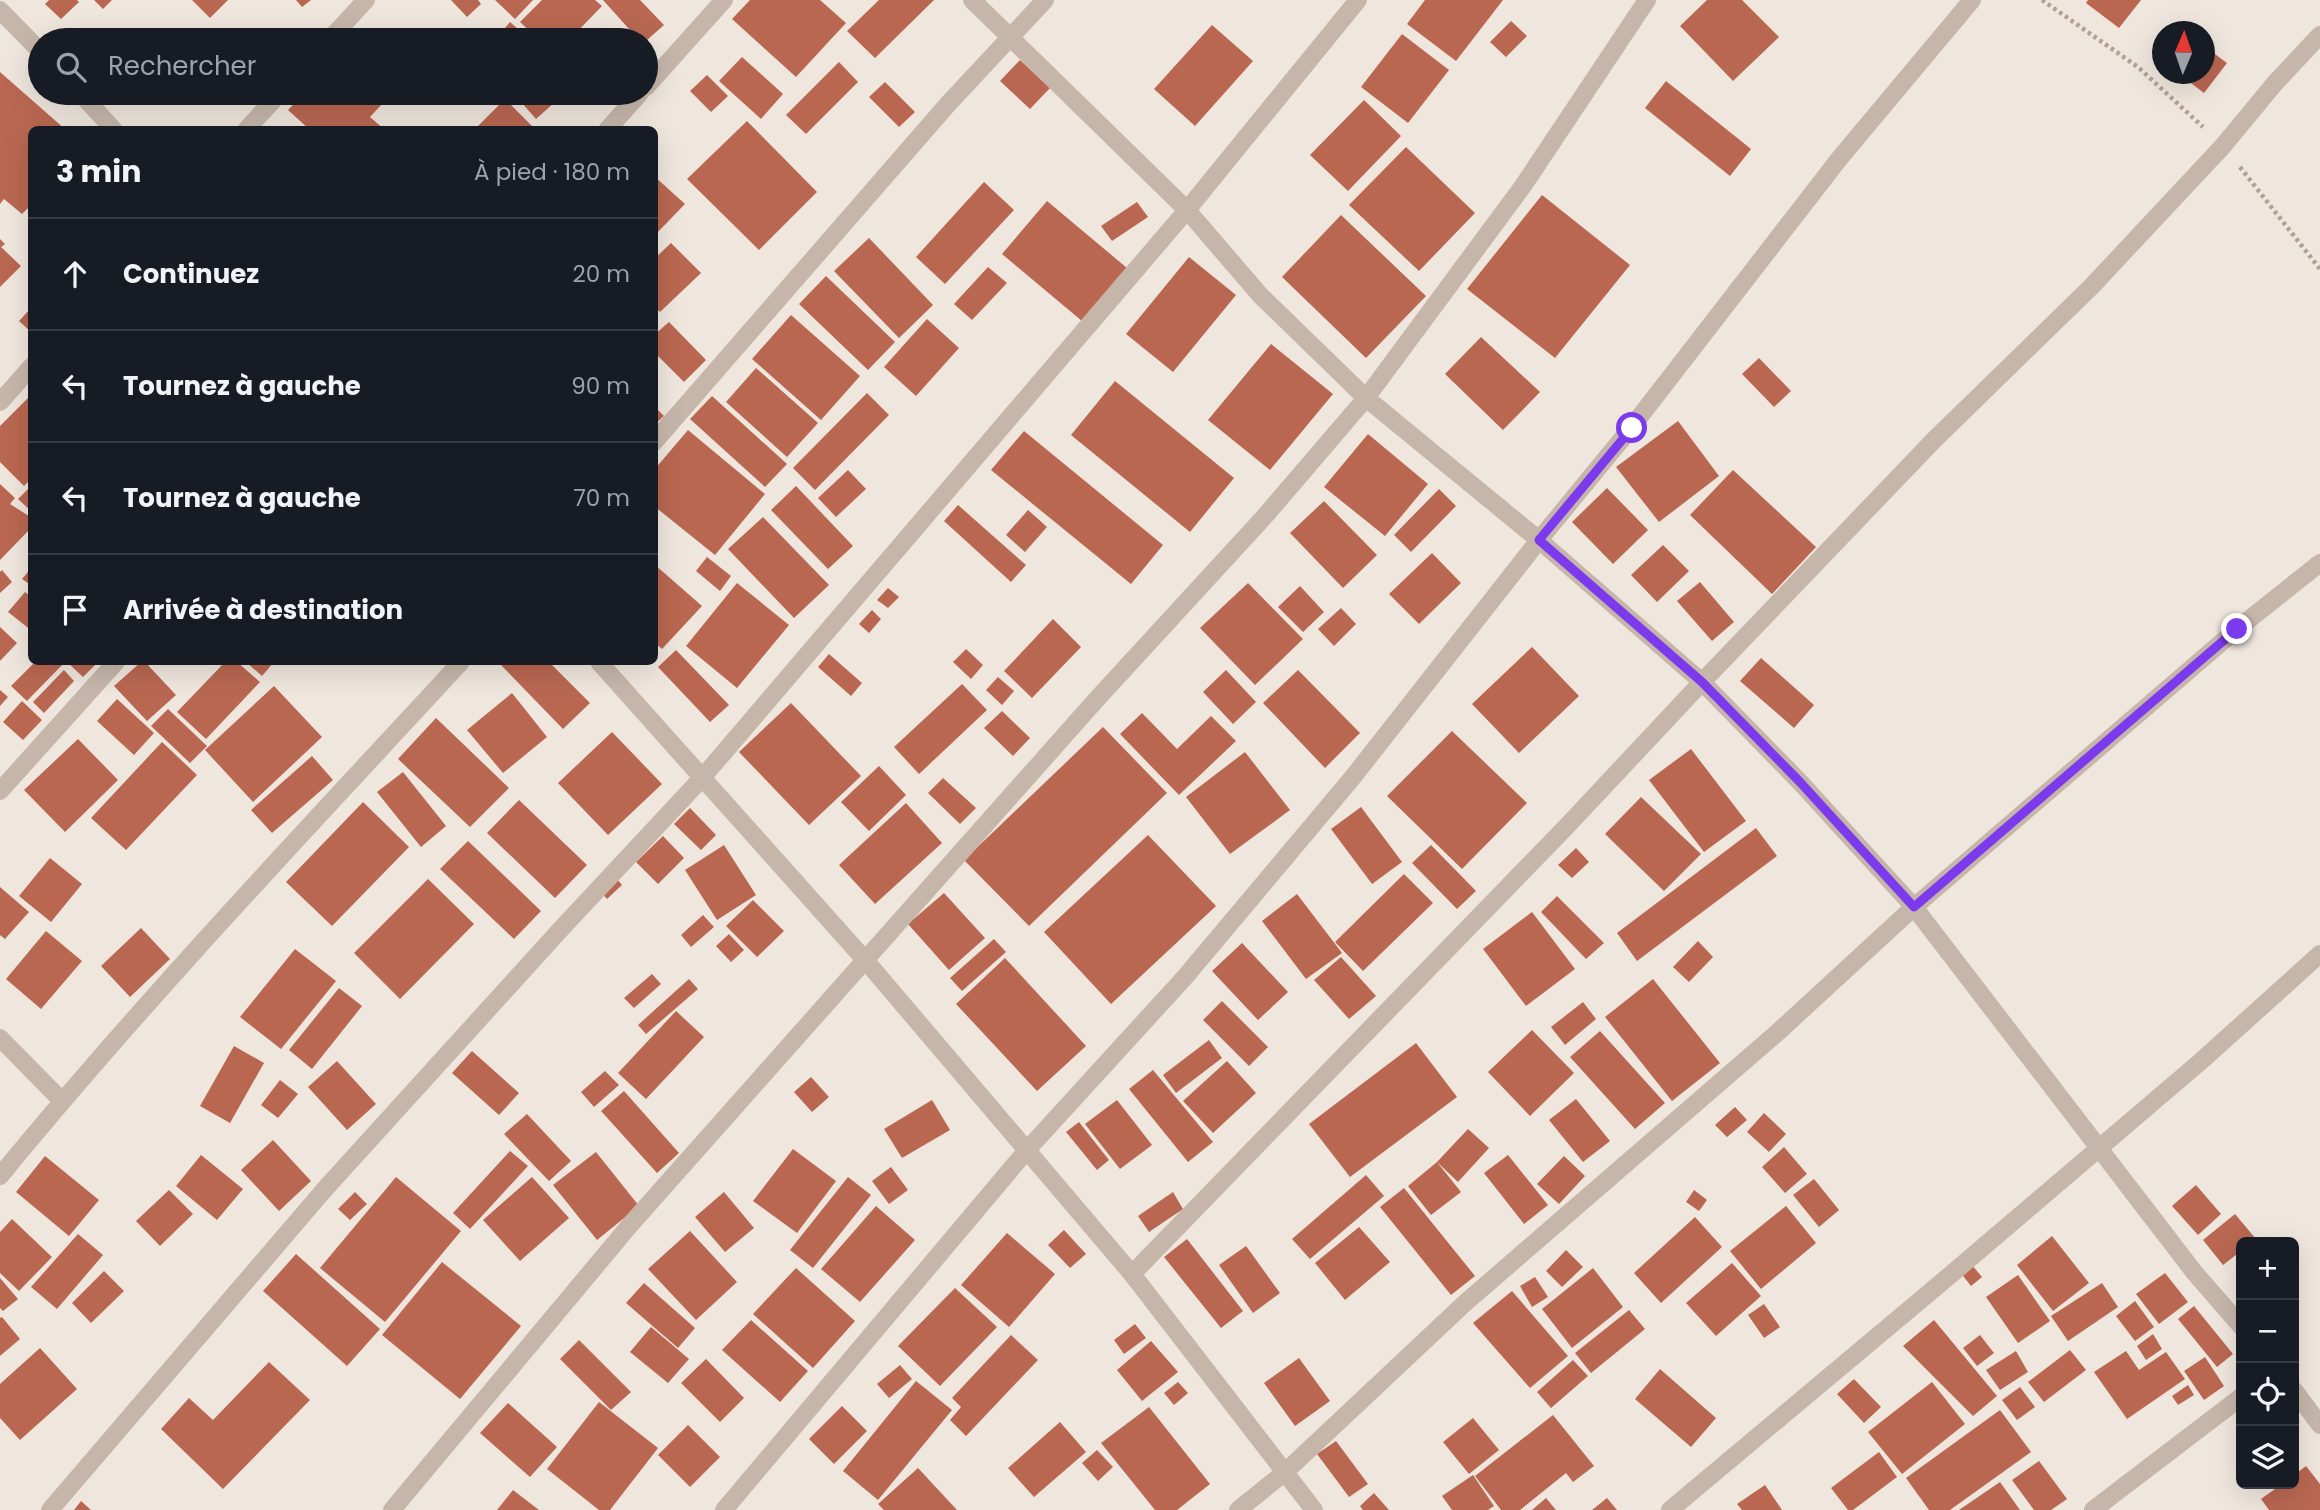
<!DOCTYPE html>
<html lang="fr">
<meta charset="utf-8">
<style>
body{margin:0;font-family:Poppins,sans-serif;background:#242831;color:#f1f3f6}
.controls{position:absolute;right:21px;bottom:21px;display:grid;overflow:hidden;border-radius:10px;box-shadow:0 7px 28px #0002}
.controls button{width:63px;height:63px;display:grid;place-items:center;padding:0;border:0;border-bottom:2px solid #363941;background:#171b24;color:#f1f3f6;font:35px sans-serif}
.compass{position:absolute;left:2152px;top:21px;width:63px;height:63px;border-radius:50%;background:#171b24;box-shadow:0 7px 28px #0002;rotate:2deg}
.stop{position:absolute;width:21px;height:21px;margin:-16px;border:5px solid #7c3aed;border-radius:50%;background:#fff}
.stop.end{background:#7c3aed;border-color:#fff;box-shadow:0 2px 7px #0008}
.list{margin:0;padding:0;list-style:none}
h2{display:flex;justify-content:space-between;align-items:center;height:91px;margin:0;padding:0 28px;font-size:30px}
h2 small{font-size:23px;font-weight:400;color:#9ea1a6}
.list li{display:grid;grid-template-columns:46px 1fr auto;gap:21px;align-items:center;box-sizing:border-box;height:112px;padding:0 28px;border-top:2px solid #363941}
.list b{display:block;font-size:26px;white-space:nowrap}
.list em{font-size:23px;font-style:normal;color:#9ea1a6}
.icon{flex:none;width:38px;height:38px;fill:none;stroke:currentColor;stroke-width:2;stroke-linecap:round;stroke-linejoin:round}
.map{position:relative;flex:none;width:2320px;height:1510px;overflow:hidden}
.search{position:absolute;background:#171b24;box-shadow:0 7px 28px #0002;left:28px;top:28px;width:630px;height:77px;display:flex;align-items:center;gap:18px;box-sizing:border-box;padding:0 24px;border-radius:38px;color:#9ea1a6;font-size:26px}
.panel{position:absolute;background:#171b24;box-shadow:0 7px 28px #0002;left:28px;top:126px;width:630px;height:539px;border-radius:10px}
.map>svg:first-child{display:block}
.building{fill:#b96751}
.lines{fill:none;stroke-linecap:round;stroke-linejoin:round}
.path{stroke:#b2a094;stroke-width:4.5;stroke-dasharray:3.5 3.5;stroke-linecap:butt}
.minor{stroke:#c6b6aa;stroke-width:18}
.route{stroke:#7c3aed;stroke-width:9}
</style>
<div class="map">
<svg width="2320" height="1510" viewBox="0 0 2320 1510">
<rect width="100%" height="100%" fill="#efe6dd"/>
<path class="building" d="M49,0H77L79,2L61,19L45,4Z
M94,0H112L103,9Z
M192,0H228L210,18Z
M296,0H311L302,7Z
M451,0H478L481,4L467,17Z
M495,0H533L515,19Z
M542,0H595L602,6L569,40H539L520,22Z
M603,0H640L664,25L647,40H639Z
M750,0H820L846,23L796,77L732,19Z
M879,0H934L875,58L847,31Z
M1425,0H1503L1456,61L1407,24Z
M1707,0H1742L1779,37L1733,81L1680,26Z
M2088,0H2141L2119,28L2086,3Z
M1511,21L1527,36L1506,57L1490,42Z
M510,22L528,38L525,40H495Z
M1212,25L1253,61L1195,126L1154,89Z
M364,32L371,40H354Z
M1402,34L1449,70L1408,123L1361,87Z
M2204,46L2227,63L2204,93L2179,74H2204Z
M742,57L783,94L761,119L719,81Z
M1020,60L1050,88L1030,109L1000,81Z
M839,62L858,82L806,134L786,115Z
M0,72L66,130H32V204L22,214L4,199L0,204Z
M707,75L728,96L711,112L690,91Z
M1666,81L1751,149L1730,176L1645,108Z
M885,82L915,112L899,127L869,97Z
M304,93H372L383,103L370,117L385,130H310L288,110Z
M513,93H563L564,94L536,119Z
M505,99L536,130H474Z
M1364,100L1401,136L1348,191L1310,155Z
M747,121L817,192L759,250L687,179Z
M1406,147L1475,213L1419,271L1349,205Z
M654,176L685,204L654,236Z
M984,182L1014,210L945,284L916,257Z
M1542,195L1630,265L1555,358L1467,289Z
M1047,201L1127,268L1082,321L1002,254Z
M1137,202L1148,217L1112,241L1101,226Z
M1341,215L1426,296L1366,358L1282,277Z
M869,238L933,305L899,338L834,271Z
M0,239L5,244L1,247L21,266L0,287Z
M671,243L701,273L660,312L654,306V259Z
M1189,257L1236,295L1173,372L1126,334Z
M988,267L1007,283L972,320L954,304Z
M826,276L895,342L868,370L799,304Z
M32,307V333L19,321Z
M791,315L860,376L821,420L752,359Z
M927,319L959,348L916,396L884,367Z
M669,322L706,360L684,382L654,352V335Z
M1481,337L1540,392L1503,430L1445,374Z
M1271,344L1333,394L1270,470L1208,420Z
M1759,358L1791,391L1774,407L1742,374Z
M756,368L818,423L787,457L726,402Z
M1115,381L1234,478L1190,532L1071,435Z
M867,393L889,415L815,490L793,468Z
M32,394V478L24,486L0,462V426Z
M712,396L787,464L765,487L690,419Z
M654,406L664,416L654,425Z
M1678,421L1719,476L1659,522L1616,467Z
M688,430L765,494L715,555L654,506V470Z
M1024,431L1163,545L1131,584L991,470Z
M1368,434L1428,484L1385,536L1324,487Z
M848,470L866,489L836,517L818,498Z
M1733,470L1816,547L1772,594L1690,515Z
M0,484L15,498L10,504L32,518V527L0,560Z
M32,485V512L18,499Z
M796,486L853,546L828,569L771,510Z
M1607,488L1648,530L1613,564L1572,522Z
M1439,489L1456,506L1411,552L1394,535Z
M1324,501L1377,555L1343,588L1290,533Z
M958,505L1026,565L1011,582L944,521Z
M1028,510L1047,527L1025,552L1006,535Z
M763,517L829,585L794,618L728,549Z
M1663,545L1689,571L1657,602L1631,575Z
M1432,553L1461,583L1419,624L1389,594Z
M707,557L731,576L720,591L696,571Z
M654,564L702,606L662,649L654,642Z
M32,567V586L22,579Z
M2,570L12,582L0,593V572Z
M1700,582L1734,622L1712,641L1677,601Z
M737,583L789,625L737,688L686,646Z
M1248,583L1303,639L1255,685L1200,628Z
M1300,586L1324,612L1303,632L1278,607Z
M888,588L899,597L888,608L877,600Z
M25,592L32,597V631L8,612Z
M1341,608L1356,624L1334,646L1318,629Z
M872,610L881,619L869,633L859,624Z
M1053,619L1081,647L1032,698L1004,671Z
M0,627L17,643L0,661Z
M1532,647L1579,696L1519,753L1472,704Z
M966,649L983,665L971,679L953,662Z
M676,650L729,705L710,722L658,667Z
M829,654L862,683L851,696L818,667Z
M1761,658L1814,705L1794,728L1740,681Z
M35,662H60L63,664L27,701L11,686Z
M67,662H98L83,677Z
M141,662H145L176,695L147,721L114,686Z
M225,662H237L260,682L206,739L177,712Z
M249,662H274L262,676L247,663Z
M498,662H549L590,703L563,729Z
M64,670L74,681L44,713L33,702Z
M1226,670L1256,702L1233,724L1203,692Z
M1298,670L1360,733L1325,768L1263,703Z
M998,677L1014,691L1002,705L986,690Z
M962,684L987,710L919,774L894,747Z
M274,686L322,737L253,802L205,750Z
M0,690L8,697L0,706Z
M512,693L547,737L503,773L467,730Z
M117,699L154,733L134,755L97,721Z
M22,701L42,720L23,740L3,722Z
M791,703L861,776L809,825L739,752Z
M168,709L207,746L190,763L151,726Z
M1002,711L1030,738L1013,756L984,728Z
M1142,713L1177,749L1211,716L1236,741L1179,795L1120,734Z
M436,718L509,788L470,827L398,759Z
M1103,727L1167,793L1029,926L964,860Z
M1452,731L1527,803L1462,869L1387,796Z
M612,732L662,784L608,835L558,783Z
M78,739L118,780L65,832L24,790Z
M162,742L197,775L126,850L91,818Z
M1691,749L1746,821L1704,852L1649,780Z
M1245,752L1290,810L1230,854L1186,797Z
M312,756L333,780L272,833L251,810Z
M879,766L906,795L869,831L841,802Z
M403,772L446,826L421,847L377,792Z
M943,778L976,808L960,824L928,793Z
M1641,797L1701,854L1664,891L1605,834Z
M519,800L587,865L555,898L487,833Z
M363,802L409,847L332,926L286,882Z
M906,803L942,843L875,904L839,865Z
M1361,807L1402,862L1372,884L1331,829Z
M690,808L716,835L701,850L674,824Z
M1756,828L1777,856L1637,961L1617,933Z
M1148,835L1216,906L1111,1004L1044,932Z
M663,836L684,858L658,884L636,862Z
M468,841L541,911L514,939L440,869Z
M724,845L756,895L717,920L685,870Z
M1431,845L1476,891L1457,909L1412,863Z
M1576,848L1589,862L1572,878L1558,865Z
M50,858L82,884L51,922L19,896Z
M1404,874L1433,903L1363,971L1335,942Z
M428,879L474,924L400,999L354,953Z
M617,879L622,885L607,899L602,893Z
M0,887L29,912L5,939L0,935Z
M944,893L985,938L949,970L908,924Z
M1297,894L1342,953L1306,979L1262,921Z
M1557,896L1604,943L1586,959L1541,912Z
M753,900L784,931L757,957L726,926Z
M1532,912L1575,969L1526,1006L1483,949Z
M703,915L714,927L691,947L681,935Z
M141,928L170,959L130,997L101,966Z
M46,931L82,961L41,1009L6,979Z
M729,934L744,950L731,962L716,946Z
M994,939L1006,952L962,991L950,978Z
M1698,941L1713,957L1689,982L1673,967Z
M1242,943L1288,992L1258,1020L1212,971Z
M295,949L336,981L281,1049L240,1017Z
M1341,957L1376,996L1349,1019L1314,980Z
M1005,958L1086,1046L1037,1091L956,1004Z
M652,974L661,984L634,1008L624,998Z
M689,979L698,989L646,1034L638,1025Z
M1653,979L1720,1063L1672,1101L1605,1017Z
M339,988L362,1006L312,1069L289,1050Z
M1222,1001L1268,1047L1249,1066L1203,1020Z
M1583,1002L1596,1019L1565,1045L1551,1027Z
M676,1011L704,1037L646,1099L618,1073Z
M1532,1030L1574,1073L1530,1116L1488,1072Z
M1600,1031L1665,1103L1635,1129L1570,1057Z
M1209,1040L1222,1058L1176,1093L1163,1075Z
M1416,1043L1457,1097L1350,1177L1309,1124Z
M234,1046L264,1063L230,1123L200,1106Z
M472,1051L519,1093L499,1115L452,1073Z
M337,1061L376,1104L347,1130L308,1087Z
M1227,1061L1256,1093L1213,1133L1183,1101Z
M1153,1070L1213,1142L1188,1162L1129,1089Z
M605,1071L619,1085L594,1107L581,1092Z
M811,1077L829,1097L812,1112L794,1092Z
M280,1080L298,1094L278,1118L261,1105Z
M624,1091L679,1153L657,1173L601,1111Z
M1576,1099L1610,1141L1583,1162L1549,1120Z
M932,1100L950,1130L902,1158L884,1129Z
M1117,1100L1152,1145L1120,1169L1085,1124Z
M1735,1107L1747,1120L1727,1137L1715,1125Z
M1764,1113L1786,1134L1769,1152L1747,1132Z
M527,1114L571,1161L549,1181L504,1134Z
M1079,1122L1109,1160L1097,1170L1066,1132Z
M1468,1129L1489,1148L1458,1182L1437,1162Z
M273,1140L311,1181L279,1211L241,1170Z
M1784,1147L1807,1174L1785,1193L1762,1167Z
M793,1149L836,1181L797,1233L753,1201Z
M510,1151L528,1166L470,1229L453,1213Z
M596,1152L639,1206L597,1240L553,1185Z
M201,1155L243,1189L217,1220L176,1186Z
M1508,1155L1548,1205L1524,1224L1484,1173Z
M45,1156L99,1200L69,1236L16,1192Z
M1564,1156L1585,1176L1559,1204L1537,1184Z
M1437,1162L1461,1192L1431,1215L1408,1186Z
M891,1167L908,1190L889,1204L872,1181Z
M1366,1175L1384,1196L1310,1259L1292,1239Z
M396,1177L461,1231L385,1322L320,1268Z
M532,1177L569,1218L520,1261L483,1220Z
M848,1177L871,1195L813,1268L790,1250Z
M1814,1179L1839,1210L1819,1227L1793,1195Z
M2196,1185L2221,1214L2198,1235L2172,1206Z
M1404,1188L1475,1276L1451,1295L1380,1207Z
M169,1190L193,1214L160,1246L136,1221Z
M1694,1190L1707,1200L1699,1211L1686,1202Z
M355,1192L367,1204L350,1220L338,1209Z
M724,1192L754,1228L725,1252L695,1217Z
M1173,1192L1183,1209L1149,1232L1138,1216Z
M876,1206L915,1240L860,1302L821,1269Z
M1786,1206L1816,1243L1761,1289L1730,1251Z
M2235,1214L2256,1239L2252,1242H2241V1251L2223,1265L2203,1240Z
M1695,1217L1722,1247L1661,1303L1634,1273Z
M12,1219L52,1257L19,1291L0,1273V1232Z
M1359,1227L1390,1262L1345,1300L1315,1263Z
M1064,1230L1086,1254L1070,1268L1048,1245Z
M690,1231L737,1282L696,1320L648,1269Z
M1007,1233L1055,1274L1009,1327L961,1285Z
M78,1234L103,1255L57,1309L31,1287Z
M2052,1236L2089,1283L2053,1311L2017,1265Z
M1187,1239L1243,1311L1221,1328L1164,1257Z
M1246,1246L1280,1293L1253,1313L1219,1265Z
M1566,1250L1583,1267L1562,1287L1546,1271Z
M296,1254L380,1329L347,1366L263,1291Z
M442,1262L521,1326L460,1399L382,1335Z
M1732,1263L1761,1296L1716,1336L1686,1303Z
M1971,1264L1982,1277L1971,1286L1960,1272Z
M796,1268L855,1321L813,1368L753,1314Z
M1593,1268L1623,1307L1572,1348L1542,1309Z
M104,1271L124,1291L91,1323L72,1303Z
M2165,1273L2188,1302L2159,1324L2136,1294Z
M2018,1275L2050,1321L2018,1343L1986,1297Z
M1535,1277L1548,1297L1532,1307L1520,1286Z
M0,1278L18,1299L3,1311L0,1308Z
M644,1283L695,1328L678,1348L626,1303Z
M2102,1283L2118,1307L2068,1341L2051,1316Z
M955,1288L997,1327L940,1386L898,1346Z
M1512,1291L1568,1356L1530,1388L1473,1323Z
M2135,1301L2154,1327L2135,1341L2116,1316Z
M1764,1304L1780,1327L1764,1338L1748,1315Z
M2194,1306L2233,1354L2217,1367L2178,1319Z
M1629,1310L1645,1329L1591,1373L1575,1353Z
M2,1317L20,1339L0,1356V1318Z
M751,1320L808,1371L780,1402L722,1350Z
M1934,1320L1997,1396L1973,1416L1903,1346Z
M1135,1324L1146,1338L1124,1354L1114,1340Z
M651,1327L689,1359L668,1383L630,1352Z
M2153,1334L2162,1349L2146,1360L2137,1346Z
M1011,1335L1038,1360L966,1436L950,1420L961,1407L952,1398Z
M1980,1335L1994,1353L1977,1366L1963,1348Z
M579,1340L631,1392L611,1410L560,1359Z
M1151,1341L1178,1372L1142,1401L1117,1370Z
M40,1348L77,1389L20,1440L0,1418V1384Z
M2070,1350L2086,1370L2044,1402L2028,1382Z
M2016,1351L2028,1372L2000,1390L1986,1370Z
M2126,1351L2139,1370L2166,1352L2185,1379L2127,1419L2094,1372Z
M2205,1357L2224,1386L2204,1400L2184,1371Z
M1299,1358L1330,1401L1295,1426L1264,1383Z
M706,1359L744,1398L720,1422L681,1383Z
M1573,1360L1588,1376L1551,1408L1537,1392Z
M269,1362L310,1400L223,1489L161,1429L189,1398L213,1420Z
M900,1365L912,1379L889,1398L877,1384Z
M1660,1369L1716,1418L1691,1447L1635,1399Z
M1854,1379L1881,1407L1864,1423L1837,1394Z
M916,1381L952,1410L878,1500L843,1471Z
M1178,1382L1188,1393L1174,1405L1164,1393Z
M1932,1382L1965,1424L1902,1474L1868,1432Z
M2188,1385L2194,1395L2178,1405L2172,1396Z
M2020,1387L2035,1407L2017,1420L2002,1400Z
M599,1402L658,1448L610,1510H599L547,1469Z
M508,1403L557,1447L530,1477L480,1433Z
M842,1406L867,1431L834,1464L809,1439Z
M1149,1407L1210,1484L1177,1510H1155L1101,1443Z
M2000,1410L2031,1452L1950,1510H1929L1906,1478Z
M1553,1415L1594,1466L1573,1482L1566,1473L1520,1510H1501L1475,1476Z
M1473,1418L1499,1450L1469,1474L1443,1442Z
M1060,1422L1086,1452L1034,1497L1008,1468Z
M688,1425L720,1457L690,1487L658,1455Z
M1336,1441L1368,1484L1349,1497L1317,1454Z
M1097,1450L1113,1467L1098,1481L1082,1463Z
M1879,1452L1897,1477L1853,1510H1848L1831,1488Z
M2039,1461L2067,1499L2051,1510H2034L2012,1480Z
M2306,1466L2320,1484V1510H2269L2261,1499L2282,1484H2294V1475Z
M918,1468L957,1510H884L878,1504Z
M1473,1475L1494,1506L1488,1510H1452L1442,1496Z
M2000,1482L2020,1510H1959Z
M1765,1485L1782,1510H1742L1737,1504Z
M513,1490L539,1510H497Z
M1374,1493L1389,1510H1363L1360,1506Z
M1546,1498L1556,1510H1532Z
M1607,1498L1617,1510H1592Z
M81,1501L91,1510H74Z"/>
<g class="lines">
<path class="path" d="M2042,0L2138,67L2203,127
M2240,167L2320,269"/>
<path class="minor" d="M972,0L1187,210L1260,295L1366,398L1539,540L1702,682L1799,781L1914,907L2194,1272L2241,1326
M0,10L40,51
M329,40L366,0
M646,87L724,0
M80,93L114,130
M246,130L280,93
M607,130L640,93
M0,402L32,366
M654,442L948,104L1045,0
M599,662L866,961L1132,1274L1314,1510
M0,791L116,662
M0,1038L62,1101
M0,1176C146,998 305,831 461,662
M1132,1274L1567,826L1702,682L1934,440L2091,287L2223,146L2275,83L2320,35
M2294,1390L2320,1425
M50,1510L324,1190L560,930L702,778L1187,210L1358,0
M392,1510L630,1225L1096,700L1265,516L1366,398L1523,186L1647,0
M724,1510L1027,1150L1185,977L1353,777L1539,540L1631,428L1839,159L1972,0
M1238,1510L1284,1473L1465,1303L1778,1032L1914,907L2237,629L2320,563
M1670,1510L1955,1271L2200,1062L2320,954
M2093,1510L2241,1397"/>
</g>
<g class="lines">
<path class="route" d="M1632,428L1539,540L1702,682L1799,781L1914,907L2237,629"/>
</g>
</svg>
<div class="controls">
<button>+</button>
<button>−</button>
<button><svg class="icon" aria-label="locate" viewBox="0 0 24 24"><circle cx="12" cy="12" r="6"/><path d="M12 2v4M12 18v4M2 12h4M18 12h4"/></svg></button>
<button><svg class="icon" aria-label="layers" viewBox="0 0 24 24"><path d="M12 4l9 5-9 5-9-5zM3 14l9 5 9-5"/></svg></button>
</div>
<svg class="compass" viewBox="-18 -18 36 36"><path d="M0-13l5 13h-10z" fill="#e53935"/><path d="M0 13l5-13h-10z" fill="#9ea1a6"/></svg>
<div class="stop" style="left:1632px;top:428px"></div>
<div class="stop end" style="left:2237px;top:629px"></div>
<div class="search"><svg class="icon" aria-label="search" viewBox="0 0 24 24"><circle cx="10" cy="10" r="6"/><path d="M15 15l6 6"/></svg>Rechercher</div>
<section class="panel">
<h2>3 min<small>À pied · 180 m</small></h2>
<ul class="list">
<li><svg class="icon" aria-label="ahead" viewBox="0 0 24 24"><path d="M12 20V5M6 11l6-6 6 6"/></svg><div><b>Continuez</b></div><em>20 m</em></li>
<li><svg class="icon" aria-label="left" viewBox="0 0 24 24"><path d="M17 20v-9H6M10 6l-5 5 5 5"/></svg><div><b>Tournez à gauche</b></div><em>90 m</em></li>
<li><svg class="icon" aria-label="left" viewBox="0 0 24 24"><path d="M17 20v-9H6M10 6l-5 5 5 5"/></svg><div><b>Tournez à gauche</b></div><em>70 m</em></li>
<li><svg class="icon" aria-label="arrive" viewBox="0 0 24 24"><path d="M6 21V4h12l-3 4 3 4H6"/></svg><div><b>Arrivée à destination</b></div></li>
</ul>
</section>
</div>
